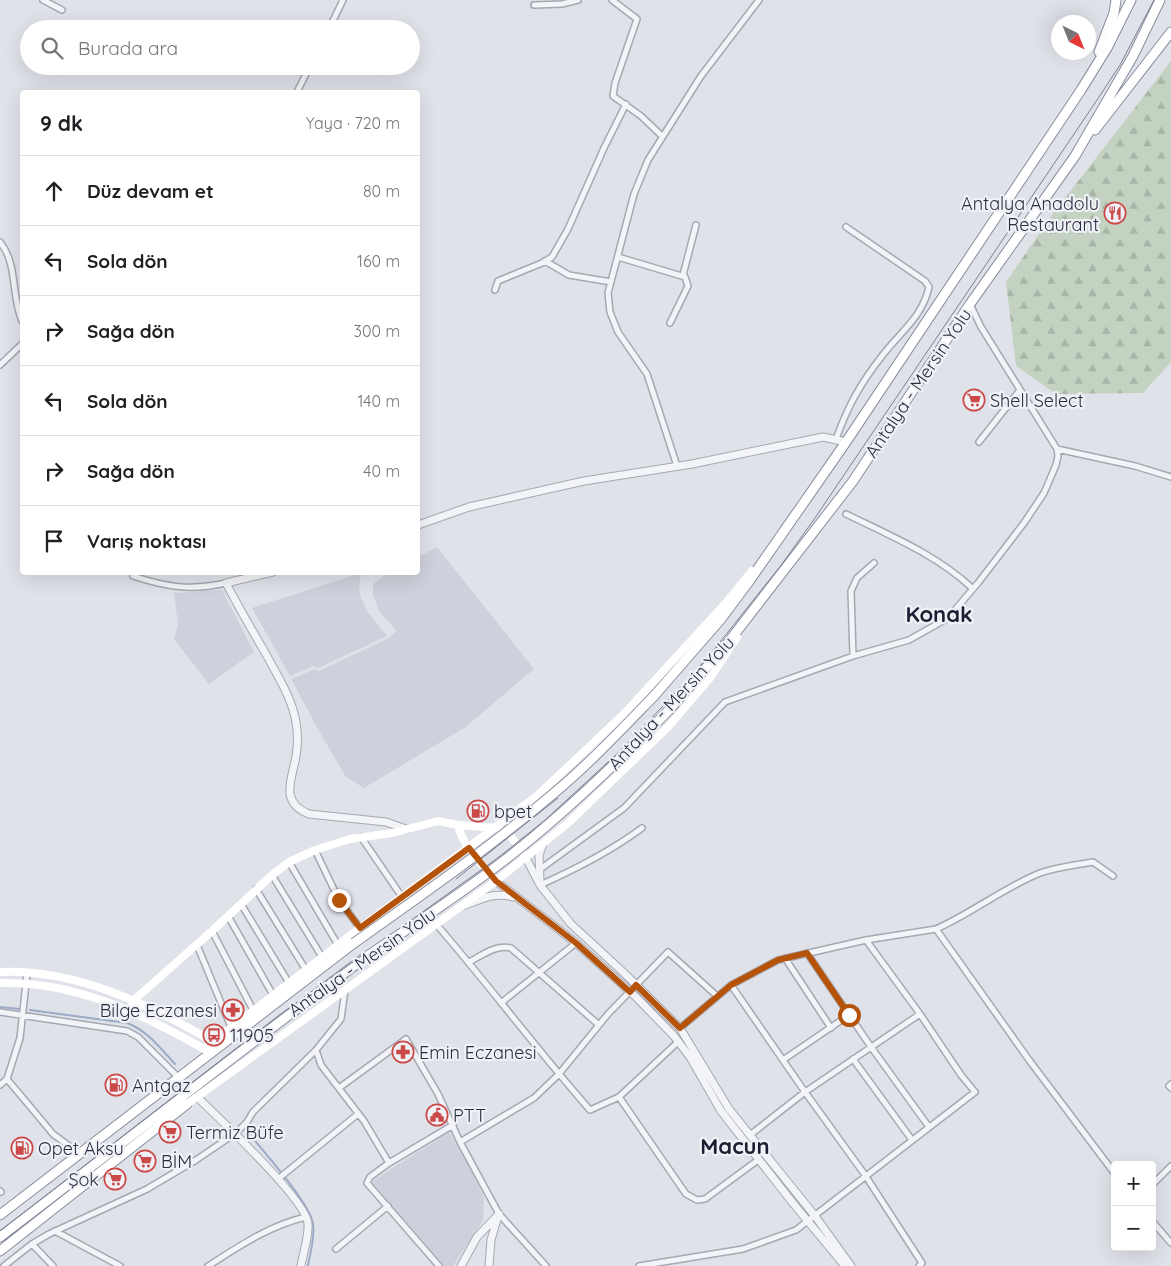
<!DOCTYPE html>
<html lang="tr">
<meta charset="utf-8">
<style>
body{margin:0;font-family:Quicksand,sans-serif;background:#f2f2f2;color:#202124}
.controls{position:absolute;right:15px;bottom:15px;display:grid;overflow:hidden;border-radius:5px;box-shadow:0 5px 20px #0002}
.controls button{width:45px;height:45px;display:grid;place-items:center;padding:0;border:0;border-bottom:1px solid #e0e0e0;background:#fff;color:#202124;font:25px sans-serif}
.compass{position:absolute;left:1051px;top:15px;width:45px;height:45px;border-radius:50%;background:#fff;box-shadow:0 5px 20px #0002;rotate:137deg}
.stop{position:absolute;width:15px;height:15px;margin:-11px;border:4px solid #b45309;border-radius:50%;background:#fff}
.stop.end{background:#b45309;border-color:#fff;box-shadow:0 1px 5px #0008}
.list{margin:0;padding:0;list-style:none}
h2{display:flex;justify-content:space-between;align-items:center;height:65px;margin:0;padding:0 20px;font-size:21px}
h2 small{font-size:16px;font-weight:400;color:#757577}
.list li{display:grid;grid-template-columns:32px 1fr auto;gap:15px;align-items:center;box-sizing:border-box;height:70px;padding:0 20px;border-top:1px solid #e0e0e0}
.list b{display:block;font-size:19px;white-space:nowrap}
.list em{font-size:16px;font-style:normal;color:#757577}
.icon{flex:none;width:28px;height:28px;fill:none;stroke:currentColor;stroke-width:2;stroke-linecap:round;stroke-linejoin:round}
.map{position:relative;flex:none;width:1171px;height:1266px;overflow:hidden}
.search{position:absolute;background:#fff;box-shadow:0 5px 20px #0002;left:20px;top:20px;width:400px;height:55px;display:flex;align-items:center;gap:12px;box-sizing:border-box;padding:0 18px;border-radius:28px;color:#757577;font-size:19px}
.panel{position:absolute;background:#fff;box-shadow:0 5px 20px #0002;left:20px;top:90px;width:400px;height:485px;border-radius:5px}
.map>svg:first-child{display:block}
.built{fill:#ced1db}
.forest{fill:url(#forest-firs)}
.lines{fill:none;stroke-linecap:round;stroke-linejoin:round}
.stream{stroke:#9caac8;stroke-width:2}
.minor-casing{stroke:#a5a8b3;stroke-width:8}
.tertiary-casing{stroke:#a5a8b3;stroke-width:9}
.trunk-casing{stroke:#888d9f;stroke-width:11}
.minor{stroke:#f3f4f7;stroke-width:5}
.tertiary{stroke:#f3f4f7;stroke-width:7}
.secondary{stroke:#fff;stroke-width:8}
.trunk{stroke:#fff;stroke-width:9}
.tram{stroke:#7a7f92;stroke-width:1}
.trunk-bridge-casing{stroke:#888d9f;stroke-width:11;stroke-linecap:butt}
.trunk-bridge{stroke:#fff;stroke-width:9}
.route{stroke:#b45309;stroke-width:6}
.labels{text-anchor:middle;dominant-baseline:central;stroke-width:4.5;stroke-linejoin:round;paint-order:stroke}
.poi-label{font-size:18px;fill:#292e40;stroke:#f0f1f6;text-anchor:start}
.street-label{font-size:18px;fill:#292e40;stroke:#f0f1f6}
.district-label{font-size:22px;font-weight:bold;fill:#1b1f31;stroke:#f0f1f6}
</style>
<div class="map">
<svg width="1171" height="1266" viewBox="0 0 1171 1266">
<defs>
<pattern id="forest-firs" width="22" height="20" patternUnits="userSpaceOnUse" patternTransform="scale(1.25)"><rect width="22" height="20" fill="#c3d2c1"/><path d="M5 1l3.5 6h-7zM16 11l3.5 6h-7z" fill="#a8b5a7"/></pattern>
</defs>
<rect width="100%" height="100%" fill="#e0e2e9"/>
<path class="built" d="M437,547L534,669L464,728L364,788L346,777L319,731L291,679L315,669L319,671L389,638L397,631L379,611L373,595V584L388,573L418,572V557Z
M361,573L359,586L361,598L367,611L387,636L318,668L314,666L290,676L252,608Z
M222,590L254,652L209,684L174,639L178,625L174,593Z
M449,1132L466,1160L484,1197L483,1221L453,1266H444L372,1183L377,1178Z"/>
<path class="forest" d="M1171,61V362L1143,393L1056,394L1016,366L1006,282L1052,215Z"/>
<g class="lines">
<path class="stream" d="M0,1007L20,1009
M30,1010L127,1023C148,1031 160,1048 175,1064
M247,1131C262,1150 310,1203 313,1224C315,1238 310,1253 308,1266"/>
<g class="minor-casing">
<path id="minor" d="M43,0L62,10
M612,0L637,19L615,83L613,96L641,116L662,136
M534,5L562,4L578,0
M329,29L343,0
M297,92L310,66
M0,242C18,264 11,296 22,321
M618,257L685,277L688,286L670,323
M545,261L569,275L611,282
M683,275L696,225
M495,290L498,281L542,263L552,257L568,229L604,148L626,104
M0,365L22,344
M836,439C848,406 860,384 882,356C900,332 922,318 929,287L925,281L846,227
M979,442L1020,390
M1057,449L1135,466L1171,477
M677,466L647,374L618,332L610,312L608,293L634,194L648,160L701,76L759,0
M846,514C889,535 937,555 972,588
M133,576C166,587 191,591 226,583
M853,656L851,591L857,578L874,563
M361,837L402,897
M315,850L339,900L360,928
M289,862L338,945
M539,870L624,808L725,702L853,656L909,640L948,618L978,583L1024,523L1044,493L1056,465L1058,456L1057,449L981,327L970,304
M272,875L322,957
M540,885C576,869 611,851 642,828
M256,889L306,970
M241,904L289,983
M228,916L273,995
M436,924C489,985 537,1050 590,1110L619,1097L679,1041
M936,929C972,913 1003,888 1040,873C1057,867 1076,865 1093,862L1113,876
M212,931L253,1010
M866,940L920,1014
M197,945L231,1027
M807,953L871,1047L929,1127
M785,958L831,1028
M469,962C481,956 496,944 511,948L599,1025
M27,974L20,1038L7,1079L53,1134L80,1154
M731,985L805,1092L865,1175L922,1263L919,1266
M501,1003L576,943
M0,1012L127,1031L138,1037L179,1078
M680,1028L731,985L778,960L866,940L936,929L1029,1060L1115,1174
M316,1050L321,1065L364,1121L389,1163L453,1125
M853,1059L912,1140
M783,1060L849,1015
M1171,1084L1169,1086L1171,1088
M0,1085L7,1079
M339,1088L406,1039L438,1094L460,1142L499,1214L546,1266
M619,1097L686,1194L697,1200L705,1199L758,1160
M460,1142L534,1098L559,1074L608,1014L668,952L717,996
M389,1163L370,1177L367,1183L439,1266
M278,1179L358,1114
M1152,1185L1171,1166
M0,1191L1,1192
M1152,1221L1171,1243
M55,1231L120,1266
M32,1244L53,1266
M336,1249L388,1206
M4,1266L32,1244L49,1234L147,1189L196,1160L236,1133L247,1122L253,1112L316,1050L341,1019L345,990
M208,1266C238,1247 270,1225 306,1217
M639,1266L743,1249L796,1230L975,1092L961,1075L920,1014L805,1092L750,1135"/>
</g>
<g class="tertiary-casing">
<path id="tertiary" d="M418,525L469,507L584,481L692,464L823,437L846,442
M273,572L226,583C239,608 253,632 267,656C278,677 292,698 296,722C298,733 298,744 296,756C292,780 279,802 309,814L386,822L406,829
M526,858L540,885L571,924L623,972L680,1028L729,1109L815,1216L851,1266
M496,881L576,943L636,997L674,1036L690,1057L721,1111L792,1202L845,1266
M540,882L539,855L543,844
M466,905C482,898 496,892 513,897
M198,1098C218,1117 307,1201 308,1224C309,1237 303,1253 301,1266
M461,1266L477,1237L499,1214
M489,1266L491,1240L498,1216"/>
</g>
<g class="trunk-casing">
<path id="trunk" d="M1099,52L1114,13L1116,0
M1095,130L1171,32
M654,696L721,619L750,580L846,442L1081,90L1107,48L1131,0
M669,710L727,644L853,481L970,304L1075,156L1133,56L1160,0
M0,1215L354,943
M0,1237C122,1144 242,1049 366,957
M0,1251L187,1104"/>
</g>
<use href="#minor" class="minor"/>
<use href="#tertiary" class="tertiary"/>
<path class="secondary" d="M458,825C462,846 483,865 496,881
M0,972C76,969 148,1004 212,1041
M0,983C74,981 141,1013 204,1049L360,928L537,796L625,713L724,605L752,571
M129,1010L134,1000L212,931L272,875L289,862L315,850L350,839L392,833L438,821L458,825L496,828L510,835L526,858
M187,1104L496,881L567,824L668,727L710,678L737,637"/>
<use href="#trunk" class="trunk"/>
<path class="tram" d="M456,879L558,798
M0,1231L278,1016L499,857L544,821L620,751L663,706L709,656L782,564L815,518L1099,97L1120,65L1154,0"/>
<g class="trunk-bridge-casing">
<path id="trunk-bridge" d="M354,943C422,895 489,848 553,794C589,764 621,730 654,696
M366,957C413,925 461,894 506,859C564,814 617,763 669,710"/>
</g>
<use href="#trunk-bridge" class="trunk-bridge"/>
</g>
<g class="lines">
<path class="route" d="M339,900L360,928L469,848L496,881L576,943L630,992L636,985L680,1028L731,985L778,960L807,953L849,1015"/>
</g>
<defs>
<g id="restaurant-ring" transform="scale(1.125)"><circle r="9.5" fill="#f0f1f6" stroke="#cb4a48" stroke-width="1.5"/><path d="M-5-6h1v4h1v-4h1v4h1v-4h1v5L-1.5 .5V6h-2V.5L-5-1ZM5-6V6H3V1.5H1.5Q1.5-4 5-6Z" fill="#cb4a48"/></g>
<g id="supermarket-ring" transform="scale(1.125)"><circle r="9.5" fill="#f0f1f6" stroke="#cb4a48" stroke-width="1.5"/><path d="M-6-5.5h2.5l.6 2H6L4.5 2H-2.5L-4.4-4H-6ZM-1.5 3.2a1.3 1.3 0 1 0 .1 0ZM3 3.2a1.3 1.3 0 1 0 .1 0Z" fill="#cb4a48"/></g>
<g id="fuel-ring" transform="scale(1.125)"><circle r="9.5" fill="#f0f1f6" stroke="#cb4a48" stroke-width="1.5"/><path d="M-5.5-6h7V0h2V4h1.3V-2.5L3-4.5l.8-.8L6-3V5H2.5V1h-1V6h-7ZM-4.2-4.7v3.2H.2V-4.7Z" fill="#cb4a48"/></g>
<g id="pharmacy-ring" transform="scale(1.125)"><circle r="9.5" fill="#f0f1f6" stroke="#cb4a48" stroke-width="1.5"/><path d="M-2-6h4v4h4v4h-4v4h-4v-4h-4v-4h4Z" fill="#cb4a48"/></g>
<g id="bus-ring" transform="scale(1.125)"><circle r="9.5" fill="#f0f1f6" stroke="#cb4a48" stroke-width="1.5"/><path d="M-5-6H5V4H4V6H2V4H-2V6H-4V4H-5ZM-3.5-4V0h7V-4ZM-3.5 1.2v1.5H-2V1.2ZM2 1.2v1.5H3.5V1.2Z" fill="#cb4a48"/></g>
<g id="civic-ring" transform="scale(1.125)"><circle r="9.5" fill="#f0f1f6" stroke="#cb4a48" stroke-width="1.5"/><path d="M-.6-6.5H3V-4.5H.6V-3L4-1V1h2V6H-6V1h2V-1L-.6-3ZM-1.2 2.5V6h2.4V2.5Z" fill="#cb4a48"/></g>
</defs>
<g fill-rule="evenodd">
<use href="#restaurant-ring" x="1115" y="213"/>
<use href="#supermarket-ring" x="974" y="400"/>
<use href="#fuel-ring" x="478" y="811"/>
<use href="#pharmacy-ring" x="233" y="1010"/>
<use href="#bus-ring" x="214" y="1035"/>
<use href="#pharmacy-ring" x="403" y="1052"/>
<use href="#fuel-ring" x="116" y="1085"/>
<use href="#civic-ring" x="437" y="1115"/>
<use href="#supermarket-ring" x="170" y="1132"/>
<use href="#fuel-ring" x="22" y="1148"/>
<use href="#supermarket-ring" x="145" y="1161"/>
<use href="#supermarket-ring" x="115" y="1179"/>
</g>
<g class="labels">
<g class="poi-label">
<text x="1099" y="203" text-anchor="end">Antalya Anadolu<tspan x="1099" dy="21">Restaurant</tspan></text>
<text x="990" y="400">Shell Select</text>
<text x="494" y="811">bpet</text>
<text x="217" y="1010" text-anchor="end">Bilge Eczanesi</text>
<text x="230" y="1035">11905</text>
<text x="419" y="1052">Emin Eczanesi</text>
<text x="132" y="1085">Antgaz</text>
<text x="453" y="1115">PTT</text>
<text x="186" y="1132">Termiz Büfe</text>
<text x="38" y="1148">Opet Aksu</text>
<text x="161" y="1161">BİM</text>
<text x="99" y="1179" text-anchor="end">Şok</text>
</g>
<g class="street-label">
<text transform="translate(918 383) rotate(-56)">Antalya - Mersin Yolu</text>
<text transform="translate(671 703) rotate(-47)">Antalya - Mersin Yolu</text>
<text transform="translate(362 962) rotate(-35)">Antalya - Mersin Yolu</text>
</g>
<g class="district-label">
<text x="939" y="614">Konak</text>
<text x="735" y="1146">Macun</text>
</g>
</g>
</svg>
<div class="controls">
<button>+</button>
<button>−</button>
</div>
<svg class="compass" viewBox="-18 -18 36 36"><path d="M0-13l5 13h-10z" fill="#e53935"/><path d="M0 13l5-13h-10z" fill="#757577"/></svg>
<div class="stop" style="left:849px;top:1015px"></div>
<div class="stop end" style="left:339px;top:900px"></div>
<div class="search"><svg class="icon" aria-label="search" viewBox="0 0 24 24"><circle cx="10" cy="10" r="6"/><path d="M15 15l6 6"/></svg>Burada ara</div>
<section class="panel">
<h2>9 dk<small>Yaya · 720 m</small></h2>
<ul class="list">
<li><svg class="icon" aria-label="ahead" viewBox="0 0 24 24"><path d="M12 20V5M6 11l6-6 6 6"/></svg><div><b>Düz devam et</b></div><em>80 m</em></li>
<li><svg class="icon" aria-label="left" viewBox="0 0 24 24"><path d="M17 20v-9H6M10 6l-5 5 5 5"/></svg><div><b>Sola dön</b></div><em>160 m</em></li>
<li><svg class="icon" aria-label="right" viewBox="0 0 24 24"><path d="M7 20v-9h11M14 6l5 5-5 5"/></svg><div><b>Sağa dön</b></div><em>300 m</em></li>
<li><svg class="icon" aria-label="left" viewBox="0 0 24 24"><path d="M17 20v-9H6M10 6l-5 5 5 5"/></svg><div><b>Sola dön</b></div><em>140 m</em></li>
<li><svg class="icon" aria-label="right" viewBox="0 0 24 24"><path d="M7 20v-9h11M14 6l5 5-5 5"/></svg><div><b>Sağa dön</b></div><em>40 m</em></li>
<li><svg class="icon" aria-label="arrive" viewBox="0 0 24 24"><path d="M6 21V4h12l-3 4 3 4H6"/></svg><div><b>Varış noktası</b></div></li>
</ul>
</section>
</div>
